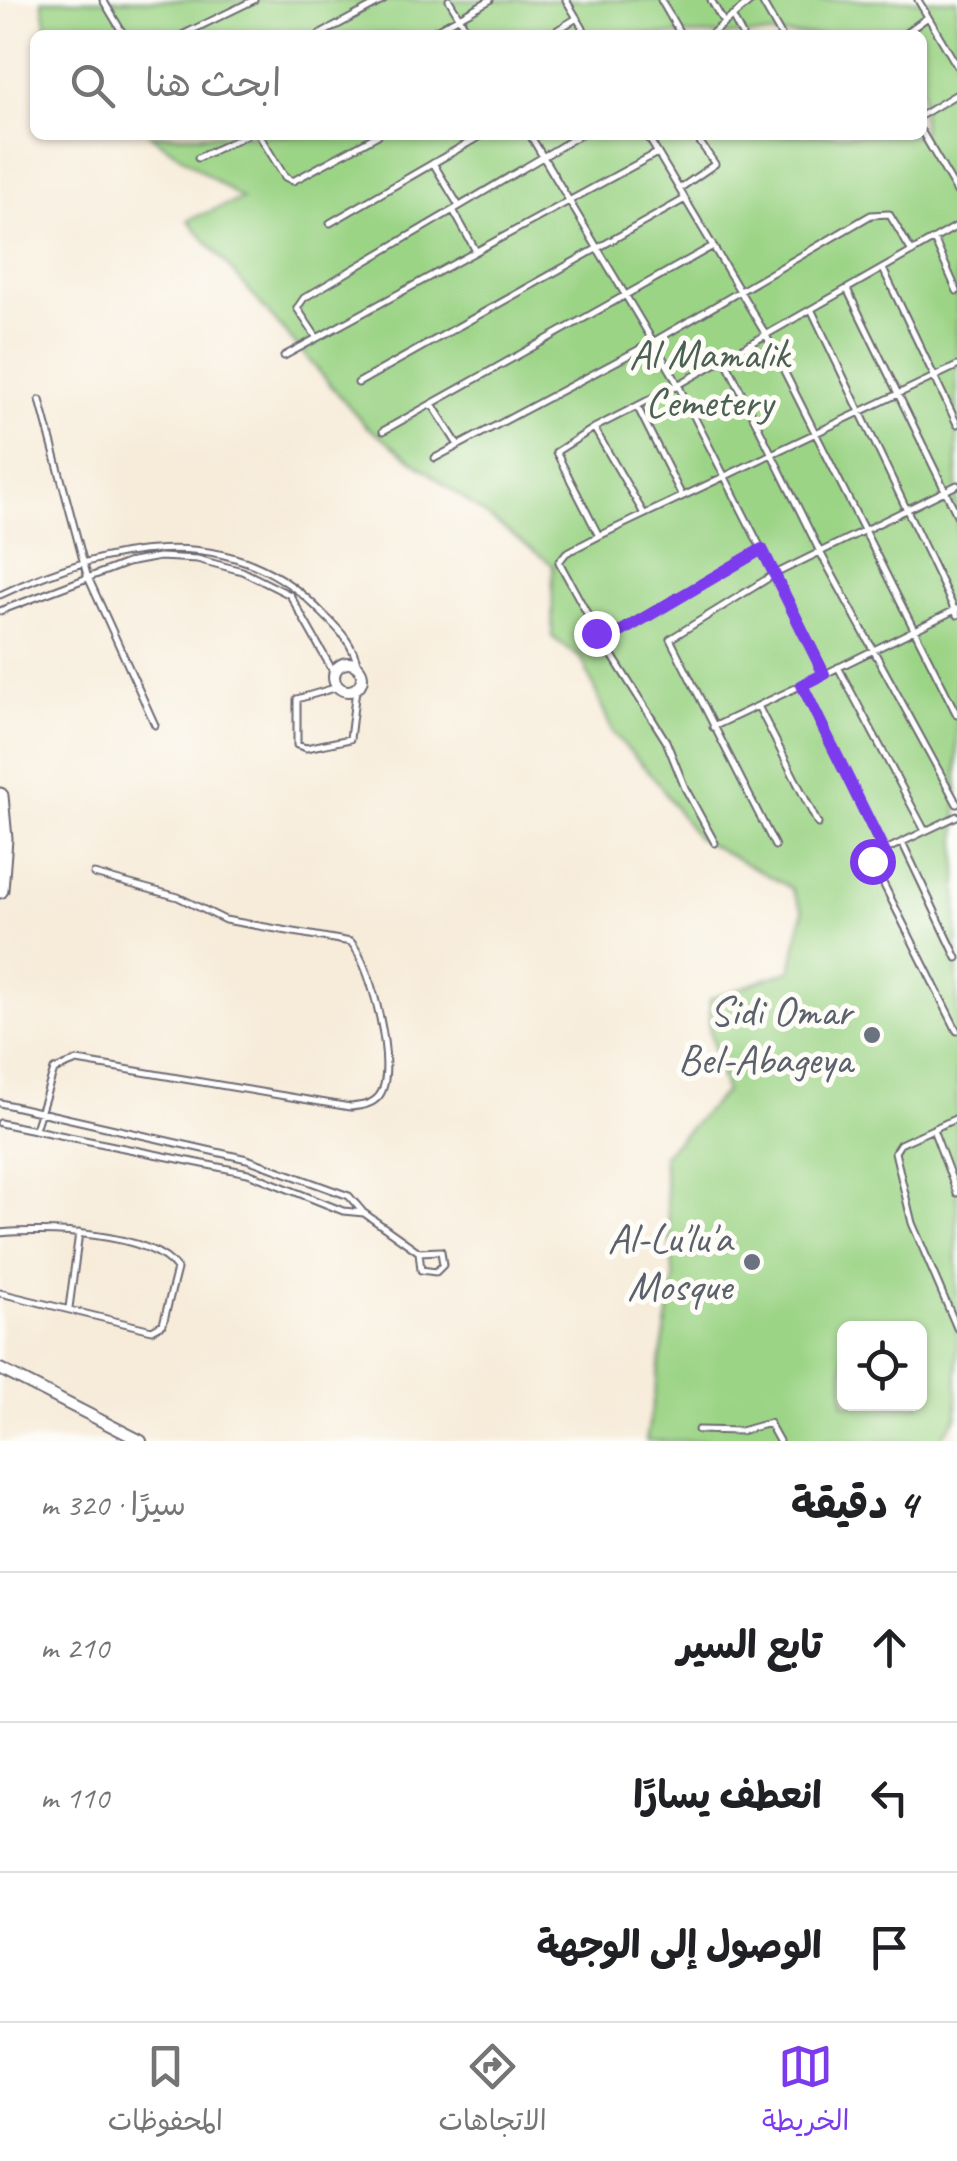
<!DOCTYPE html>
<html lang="ar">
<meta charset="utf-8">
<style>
body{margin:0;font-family:Caveat,"Playpen Sans Arabic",sans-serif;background:#f2f2f2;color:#202124;direction:rtl}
.controls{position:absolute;right:30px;bottom:30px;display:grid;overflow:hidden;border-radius:15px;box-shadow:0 2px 8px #0004}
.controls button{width:90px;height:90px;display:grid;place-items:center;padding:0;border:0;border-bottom:2px solid #e0e0e0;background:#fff;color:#202124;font:50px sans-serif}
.stop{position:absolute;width:30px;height:30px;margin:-22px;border:8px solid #7c3aed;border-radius:50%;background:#fff}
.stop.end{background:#7c3aed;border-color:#fff;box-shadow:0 2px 10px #0008}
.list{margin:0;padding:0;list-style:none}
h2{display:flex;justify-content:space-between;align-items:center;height:130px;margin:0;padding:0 40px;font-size:42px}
h2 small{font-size:32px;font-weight:400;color:#757577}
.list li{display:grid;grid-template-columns:65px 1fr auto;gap:30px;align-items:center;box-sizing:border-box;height:150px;padding:0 40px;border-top:2px solid #e0e0e0}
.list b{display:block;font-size:38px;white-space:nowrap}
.list em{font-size:32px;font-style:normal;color:#757577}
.icon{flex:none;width:55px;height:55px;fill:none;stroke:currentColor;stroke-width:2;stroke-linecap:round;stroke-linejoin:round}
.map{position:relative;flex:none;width:957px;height:1441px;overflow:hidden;direction:ltr}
.search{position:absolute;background:#fff;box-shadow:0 2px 8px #0004;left:30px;right:30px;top:30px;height:110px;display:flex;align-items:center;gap:25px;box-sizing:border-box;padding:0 35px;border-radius:15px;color:#757577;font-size:38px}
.sheet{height:580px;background:#fff}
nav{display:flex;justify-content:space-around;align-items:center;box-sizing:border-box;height:140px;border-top:2px solid #e0e0e0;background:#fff;font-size:28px;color:#757577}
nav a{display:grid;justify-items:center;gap:5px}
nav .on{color:#7c3aed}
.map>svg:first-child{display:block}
.green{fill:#9cd486;stroke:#5f7b60;stroke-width:2.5;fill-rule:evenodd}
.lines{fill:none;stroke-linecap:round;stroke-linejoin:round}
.service-casing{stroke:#6d6973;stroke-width:9}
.minor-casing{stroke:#6d6973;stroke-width:14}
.primary-casing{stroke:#6d6973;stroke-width:19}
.service{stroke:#fff;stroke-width:5}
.minor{stroke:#fff;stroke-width:10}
.primary{stroke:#fff;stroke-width:15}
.route{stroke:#7c3aed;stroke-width:12}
.worship-dot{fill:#6b7280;stroke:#fdfcf7;stroke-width:4}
.labels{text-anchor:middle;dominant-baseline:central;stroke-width:10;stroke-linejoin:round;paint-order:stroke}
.park-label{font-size:42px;fill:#4d6055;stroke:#fdfcf7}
.worship-label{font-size:42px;fill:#5b616d;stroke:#fdfcf7;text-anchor:end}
</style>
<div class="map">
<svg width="957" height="1441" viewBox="0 0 957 1441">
<rect width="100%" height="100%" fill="#fdfcf7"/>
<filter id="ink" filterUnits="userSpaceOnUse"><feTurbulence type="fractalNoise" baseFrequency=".01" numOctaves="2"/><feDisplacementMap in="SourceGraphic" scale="20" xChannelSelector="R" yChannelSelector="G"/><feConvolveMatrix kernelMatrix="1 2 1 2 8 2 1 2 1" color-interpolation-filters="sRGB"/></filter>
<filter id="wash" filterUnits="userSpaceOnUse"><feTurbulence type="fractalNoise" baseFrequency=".0048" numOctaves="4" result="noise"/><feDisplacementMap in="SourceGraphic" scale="40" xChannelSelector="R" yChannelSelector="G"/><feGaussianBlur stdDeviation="2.25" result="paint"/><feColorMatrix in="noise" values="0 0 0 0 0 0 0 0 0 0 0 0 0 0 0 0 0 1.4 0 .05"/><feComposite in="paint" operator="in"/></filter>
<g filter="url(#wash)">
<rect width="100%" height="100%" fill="#f7ecda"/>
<path class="green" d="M42,0H957V1417L939,1441H646L674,1281L663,1155L725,1092L709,1028L710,999L791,970L803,911L791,888L696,837L655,779L613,733L582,659L552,637L553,565L366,426L188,220L242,199L150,135H922V35H48ZM844,1328H920V1404H844Z"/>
</g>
<g filter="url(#ink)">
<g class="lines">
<g class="service-casing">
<path id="service" d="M103,0L124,35
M449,0L470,35
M566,0L587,35
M661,0L681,35
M711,0L724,23
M761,0L781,35
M918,0L957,66
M732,16L742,35
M182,35L254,0
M319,35L384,0
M427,35L490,0
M549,35L577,18
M710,35L752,0
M903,35L928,17
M922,115L957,94
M922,132L957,192
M259,135L285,177L293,181L378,135
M530,135L673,375L825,674L957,609
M647,135L766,335L957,715
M198,158L246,135
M433,163L459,206
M679,189L715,164L695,135
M453,210L476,251
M330,223L482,135
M934,239L957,291
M883,269L957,424
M847,289L957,515
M812,311L957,615
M317,338L297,308L304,298L580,135
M284,356L657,153
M725,359L820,552L957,804
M358,383L685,199
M40,400L87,575L155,725
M432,404L458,445
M637,406L682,496
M594,428L556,452L599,536
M383,431L713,246
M435,458L653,342L871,215L889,214L912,252
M644,514L594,428L678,385L957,226
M762,549L602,641L559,562L566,553L599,536L957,366
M0,595C101,547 226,518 315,606C333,624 353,640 358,667
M0,611L127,563L159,557L197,559L242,571L290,595L334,673
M603,641L666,741L685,788L715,843
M838,667L925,831
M825,674L802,685L883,851
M338,687L297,699V745L306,748L350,739L356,689
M758,706L818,824
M713,727L802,685
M957,816L875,855L872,861L957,1031
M902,842L957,958
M775,846L670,639L775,574L957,485
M0,1103L247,1159L349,1196L362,1211
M957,1118L900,1144L895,1152L912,1223L957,1328
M0,1123L248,1173L343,1211L364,1213L419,1252L441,1251L443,1265L436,1272L421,1270L419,1252
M35,1129L54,1070L77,1061L350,1107C360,1106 372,1105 379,1096C399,1071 371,965 351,942L225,920L178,897L94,874
M934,1132L957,1193
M0,1233C42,1229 150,1231 177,1269L163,1324L152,1330L0,1293
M69,1308L79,1233
M698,1430L741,1431L769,1423L779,1441"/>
</g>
<g class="minor-casing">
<path id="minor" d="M334 677a14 14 0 1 1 28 0a14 14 0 1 1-28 0Z
M0,1369L141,1441"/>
</g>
<g class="primary-casing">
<path id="primary" d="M0,796L4,839L0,890"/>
</g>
<use href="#service" class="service"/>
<use href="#minor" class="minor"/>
<use href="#primary" class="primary"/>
</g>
</g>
<g class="lines" filter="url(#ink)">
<path class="route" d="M596,633L601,640H607L762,549L824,674L802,685L884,851L872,861"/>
</g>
<g class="worship-dot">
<circle cx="872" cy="1035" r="10"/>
<circle cx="752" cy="1262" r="10"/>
</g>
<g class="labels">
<g class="park-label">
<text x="709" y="354">Al Mamalik<tspan x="709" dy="48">Cemetery</tspan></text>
</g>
<g class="worship-label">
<text x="852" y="1011">Sidi Omar<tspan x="852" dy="48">Bel-Abageya</tspan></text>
<text x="732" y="1238">Al-Lu'lu'a<tspan x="732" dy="48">Mosque</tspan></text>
</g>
</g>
</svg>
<div class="controls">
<button><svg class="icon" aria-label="locate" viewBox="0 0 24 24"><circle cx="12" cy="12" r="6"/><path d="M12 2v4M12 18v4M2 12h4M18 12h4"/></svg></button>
</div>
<div class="stop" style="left:872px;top:861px"></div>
<div class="stop end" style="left:596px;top:633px"></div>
<div class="search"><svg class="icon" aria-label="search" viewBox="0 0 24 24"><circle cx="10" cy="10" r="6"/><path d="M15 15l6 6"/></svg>ابحث هنا</div>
</div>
<section class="sheet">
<h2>4 دقيقة<small>سيرًا · 320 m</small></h2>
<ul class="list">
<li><svg class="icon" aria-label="ahead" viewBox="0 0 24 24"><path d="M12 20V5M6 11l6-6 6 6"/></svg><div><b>تابع السير</b></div><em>210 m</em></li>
<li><svg class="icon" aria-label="left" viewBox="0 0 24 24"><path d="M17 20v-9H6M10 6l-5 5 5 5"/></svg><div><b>انعطف يسارًا</b></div><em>110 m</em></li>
<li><svg class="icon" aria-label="arrive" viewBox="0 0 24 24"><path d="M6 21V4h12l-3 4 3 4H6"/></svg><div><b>الوصول إلى الوجهة</b></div></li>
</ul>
</section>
<nav>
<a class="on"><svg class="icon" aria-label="map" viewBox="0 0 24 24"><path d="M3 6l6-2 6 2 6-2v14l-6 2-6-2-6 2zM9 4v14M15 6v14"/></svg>الخريطة</a>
<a><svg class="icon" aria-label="directions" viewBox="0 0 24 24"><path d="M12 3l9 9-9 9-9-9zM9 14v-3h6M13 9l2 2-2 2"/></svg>الاتجاهات</a>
<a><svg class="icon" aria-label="saved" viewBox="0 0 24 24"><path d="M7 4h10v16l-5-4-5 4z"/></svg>المحفوظات</a>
</nav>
